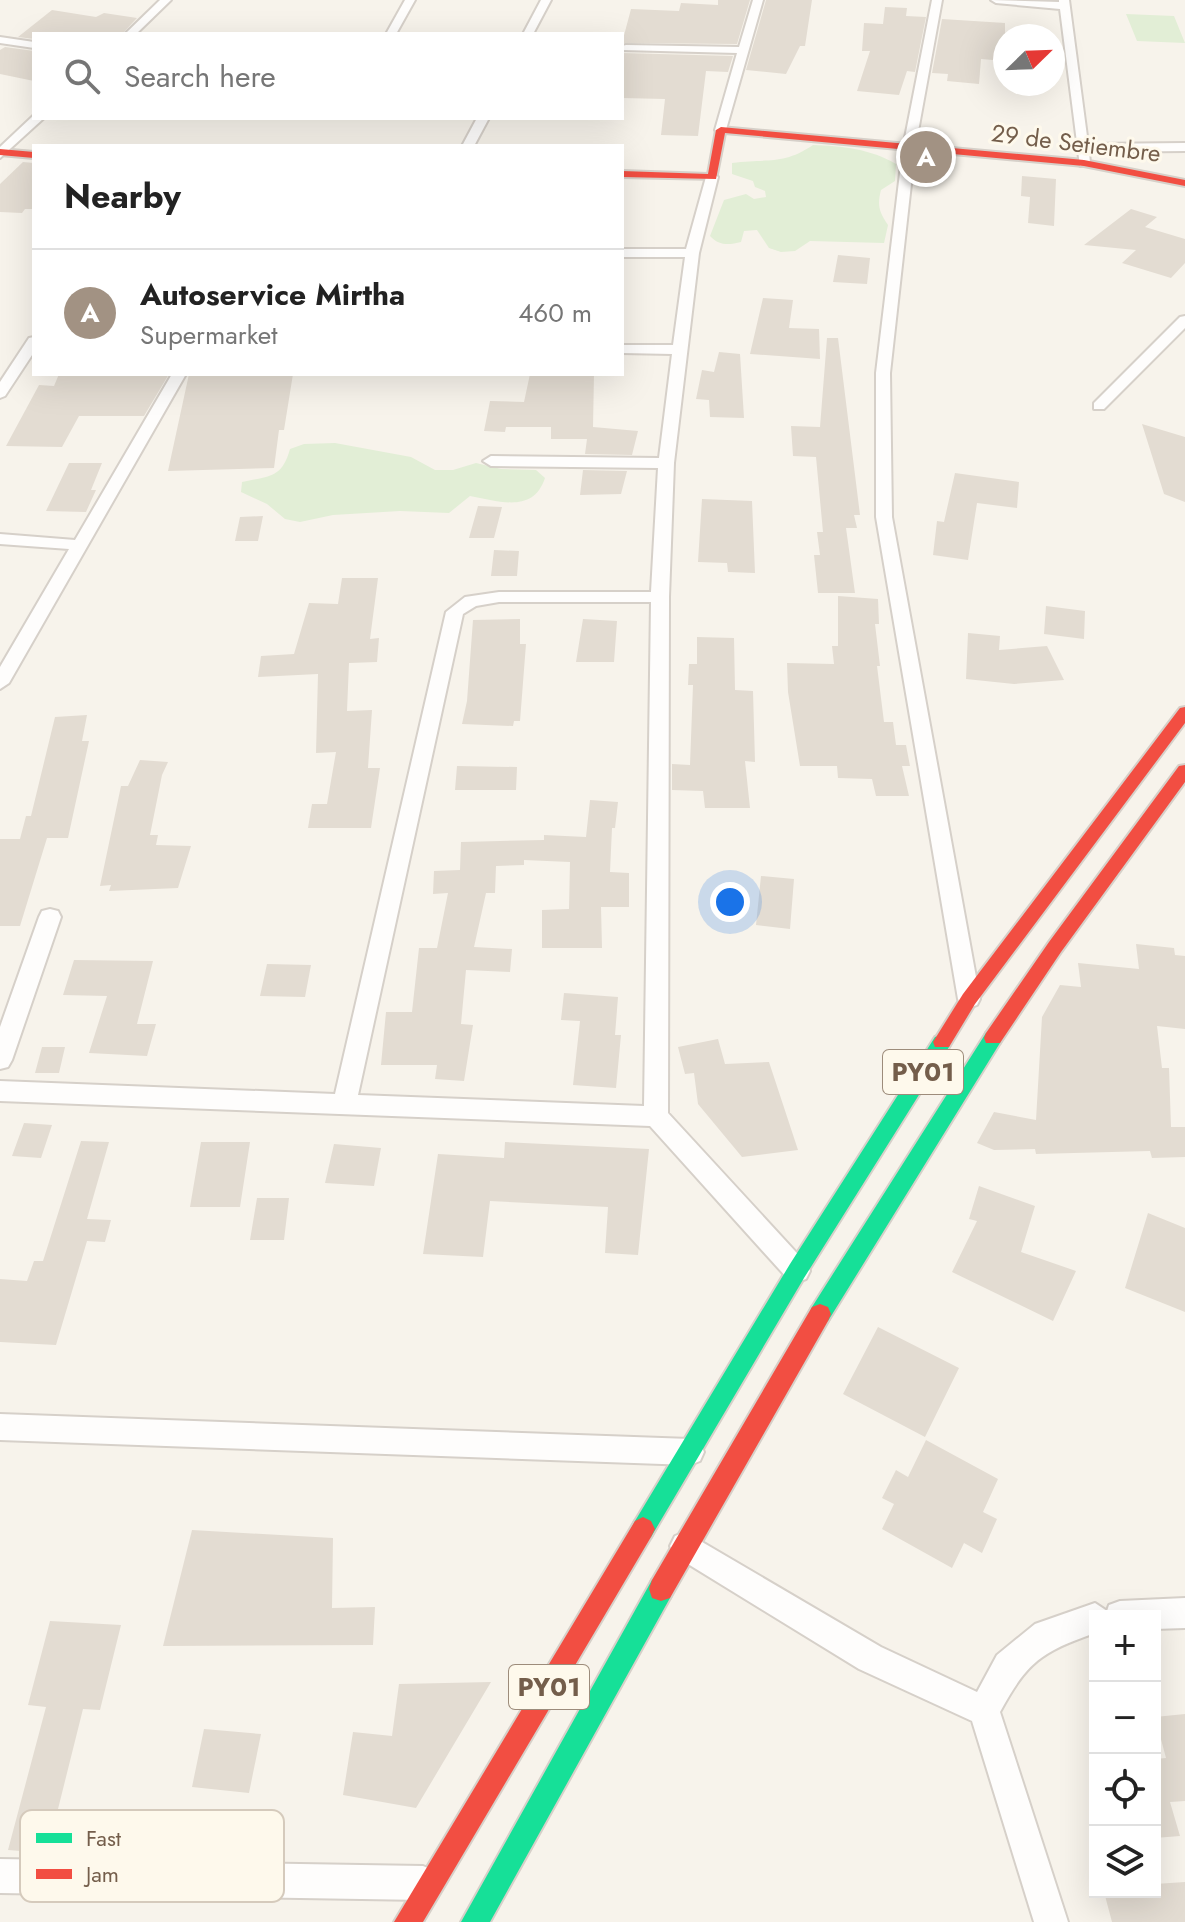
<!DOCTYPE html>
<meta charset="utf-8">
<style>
body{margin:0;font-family:Jost,sans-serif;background:#f2f2f2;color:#222}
.controls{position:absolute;right:24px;bottom:24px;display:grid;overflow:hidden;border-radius:0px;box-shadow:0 8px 32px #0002}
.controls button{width:72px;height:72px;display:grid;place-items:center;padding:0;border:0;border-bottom:2px solid #e0e0e0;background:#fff;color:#222;font:40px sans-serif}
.compass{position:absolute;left:993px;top:24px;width:72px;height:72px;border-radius:50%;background:#fff;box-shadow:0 8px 32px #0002;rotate:67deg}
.you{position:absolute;left:730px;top:902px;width:28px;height:28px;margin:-20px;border:6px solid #fff;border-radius:50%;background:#1a73e8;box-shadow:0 0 0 12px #1a73e833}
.badge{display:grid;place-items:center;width:52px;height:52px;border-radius:50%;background:#a29283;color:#fff;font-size:26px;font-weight:700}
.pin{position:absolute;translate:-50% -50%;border:4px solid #fff;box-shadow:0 2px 8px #0006}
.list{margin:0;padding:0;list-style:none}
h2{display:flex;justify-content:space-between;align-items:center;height:104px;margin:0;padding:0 32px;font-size:34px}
h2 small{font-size:26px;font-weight:400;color:#767676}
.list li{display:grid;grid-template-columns:52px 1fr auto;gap:24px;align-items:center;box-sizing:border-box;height:128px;padding:0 32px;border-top:2px solid #e0e0e0}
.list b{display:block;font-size:30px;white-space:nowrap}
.list p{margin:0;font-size:26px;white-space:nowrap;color:#767676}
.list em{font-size:26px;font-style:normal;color:#767676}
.icon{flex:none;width:44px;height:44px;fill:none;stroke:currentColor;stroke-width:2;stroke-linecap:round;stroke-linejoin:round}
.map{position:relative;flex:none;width:1185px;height:1922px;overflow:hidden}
.search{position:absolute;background:#fff;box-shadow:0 8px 32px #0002;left:32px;top:32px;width:592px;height:88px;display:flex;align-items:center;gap:20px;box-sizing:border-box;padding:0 28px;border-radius:0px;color:#767676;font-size:30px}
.panel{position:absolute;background:#fff;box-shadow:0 8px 32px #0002;left:32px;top:144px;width:592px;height:232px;border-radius:0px}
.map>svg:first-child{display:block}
.green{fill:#e2eed6}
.building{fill:#e3dcd2}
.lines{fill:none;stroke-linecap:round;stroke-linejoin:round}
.street-casing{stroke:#d6d0c9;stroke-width:4}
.fast-casing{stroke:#d6d0c9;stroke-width:4}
.jam-casing{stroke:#d6d0c9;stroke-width:4}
.street{fill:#fefdfc;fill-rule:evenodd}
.fast{fill:#16e098;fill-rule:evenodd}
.jam{fill:#f24e42;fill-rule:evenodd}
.labels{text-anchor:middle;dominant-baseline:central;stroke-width:6;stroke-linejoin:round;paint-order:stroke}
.far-street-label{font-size:24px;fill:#745e4b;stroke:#fef9ec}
.shield{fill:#fef9ec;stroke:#9d8c7b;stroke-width:2}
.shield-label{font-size:26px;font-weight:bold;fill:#745e4b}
.key{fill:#fef9ec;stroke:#d5cabc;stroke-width:2}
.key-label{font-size:22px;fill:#745e4b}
</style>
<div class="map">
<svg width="1185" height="1922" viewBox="0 0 1185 1922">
<rect width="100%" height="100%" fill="#f7f3eb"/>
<path class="green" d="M1126,14L1174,16L1185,43L1137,41Z
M813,145C842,146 871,149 896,164L895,181L881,190C877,205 879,212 888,225L884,243L810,241L795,251L781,252L769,248L757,230L744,231L741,242C729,245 719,246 710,236L724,200L746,194L754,199L766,197L765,191L755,187L753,181L732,174V163C766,158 782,166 813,145Z
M335,443L411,457L435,470H453L476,463L501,469L536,470L545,478C533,514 499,501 470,496L449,513L400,511L333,515L300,522L285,519L267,504L241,492L242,482C270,476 282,478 290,449L304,444Z"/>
<path class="building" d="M718,0H750L737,44L622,43L631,9L679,11L681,3L718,5Z
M766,0H812L805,46H800L786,74L746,70Z
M885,7L907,8L906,16L926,17L915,72L907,71L899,95L857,91L870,51H862L864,23L883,24Z
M52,10L96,17L104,13L137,18L122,34H34V39L18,37Z
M942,19L1005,23V61L981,59L979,84L947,81L948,74L932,73Z
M5,47L34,51V81L0,74V50Z
M622,53L733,56L728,72L706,71L698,136L661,135L665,99L622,98Z
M23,162L34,163V209H25L22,213L0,212V184Z
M1022,176L1056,179L1054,226L1028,223L1030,197L1021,196Z
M1131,209L1157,217L1145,227L1185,239V263L1171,278L1122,263L1136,250L1084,245Z
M838,255L870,258L867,284L833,282Z
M763,298L793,300L789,328L819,329L820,359L750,354Z
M827,338H838L860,515H854L857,528H846L855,593H818L814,555H820L817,532H823L816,457L793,456L791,426L820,427Z
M719,352L740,354L744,418L710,417L709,400L696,399L702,370L714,372Z
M59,374H169L144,416H79L62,447L6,446L39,385L54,386Z
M189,374H293L284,430H279L274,468L168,471Z
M530,374H594L593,427L638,431L632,455L585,454L587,439H551V427H506L505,432L484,431L490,401L524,402Z
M1142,424L1185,437V502L1164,494Z
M69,463H102L91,490H96L86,512L46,511Z
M583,470L627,471L621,494L580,495Z
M955,473L1019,482L1017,508L977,503L968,560L933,555L937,521L944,522Z
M702,499L752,501L755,573L728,572L727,563L698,562Z
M478,506L502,507L494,538H469Z
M263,516L258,541H235L240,517Z
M494,550L519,551L517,576H491Z
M342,578H378L370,639L379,638L377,662L349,663L347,711L372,710L368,768H380L371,828H308L312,804H327L336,752L316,753L318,674L258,677L261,656L294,654L309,603L338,604Z
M838,596L878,599L879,624H875L880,666H877L884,722H893L896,745H906L910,766H902L909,796H876L872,779L838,778L837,766H800L788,692L787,663L834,664L832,646H838Z
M1046,606L1085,611L1084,639L1044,634Z
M520,619V644H526L520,721H514L513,726L462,724L467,701L473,620Z
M583,619L617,621L614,662H576Z
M968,633L1000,636L999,650L1047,646L1064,680L1014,684L966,679Z
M697,637L734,638L735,690L753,691L755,762L745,761L750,808H705L703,791L672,790V764L690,765L693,685H688L689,664H697Z
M87,715L82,741H89L68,838H47L20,926H0V839H20L26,816H31L55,717Z
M140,760L168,762L162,775L150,835H158L156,845L191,846L178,888L109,891L111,885L100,886L121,786H128Z
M457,766L517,767L516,790H455Z
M590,800L618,802L615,828H612L610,872L629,873V907H601L602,948H542V910L569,909L570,862L524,860V865L496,866L495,893H486L474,947L512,949L510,972L466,970L461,1024L473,1025L464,1081L435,1079L437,1065H381L386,1012H412L419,948H437L448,893L433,894L434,871L460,870L461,842L544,840V835L586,837Z
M761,876L794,879L790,929L756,925Z
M1136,944L1174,948L1175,955L1185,956V1029L1157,1026L1162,1068H1169L1171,1127H1185V1157L1152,1158L1150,1151L1036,1154L1035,1149L994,1150L977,1143L994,1112L1036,1120L1042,1017L1060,985L1081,987L1078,963L1139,969Z
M74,960L153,961L137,1024H156L147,1056L89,1053L107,996L63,995Z
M267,964L311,965L305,997L260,996Z
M564,993L618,997L615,1035H621L616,1088L573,1085L580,1021L561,1020Z
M718,1039L725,1064L769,1062L798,1150L742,1157L698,1104L694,1073L685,1074L678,1047Z
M42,1047H65L59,1073H35Z
M24,1123L52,1125L41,1158L12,1156Z
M81,1141L109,1142L87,1219L111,1220L105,1242L87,1241L56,1345L0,1342V1279L27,1281L34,1261H43Z
M201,1142H250L240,1207H190Z
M505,1142L649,1149L638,1255L605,1253L608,1207L490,1201L483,1257L423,1254L438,1154L504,1158Z
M334,1144L381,1148L374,1186L325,1183Z
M979,1186L1035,1206L1021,1252L1076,1271L1053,1321L952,1272L977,1221L969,1219Z
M257,1198H289L284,1240H250Z
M1148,1213L1185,1228V1312L1125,1288Z
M878,1327L959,1368L925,1437L843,1394Z
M926,1440L998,1479L983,1512L997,1519L982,1553L964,1543L952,1568L882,1529L894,1504L882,1498L896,1470L908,1477Z
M192,1530L333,1538L332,1608L375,1607L373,1645L163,1646Z
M50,1621L121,1625L100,1710L83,1709L47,1853L8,1850L46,1707L28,1705Z
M491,1682L416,1808L343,1795L353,1732L392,1736L399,1684Z
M1185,1714V1801L1170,1802L1180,1836L1155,1838V1759L1166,1758L1155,1717Z
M204,1729L261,1734L249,1793L192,1787Z
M1185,1882V1922H1112L1104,1892H1155V1884Z"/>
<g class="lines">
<g class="street-casing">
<path id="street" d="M160,0H171L136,34H125Z
M405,0H415L396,34H386Z
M541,0H551L533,34H523Z
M753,0H763L725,133L715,130L737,53L622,50V46L626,45L739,47Z
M932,0H942L915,148L890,373L892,517L980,999L977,1005L969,1008L961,1005L958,999L876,517V373L903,148Z
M991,0L1059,2V0H1069L1088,144L1185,143V151L1089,152L1090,163L1080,166L1060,9L996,3Z
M0,37L34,42V48L0,43Z
M34,115V118H44L0,158V147Z
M477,118H489L474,146H462Z
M712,173L718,177L699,253L674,463L669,597L668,1113L806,1263L810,1271L806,1279L797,1282L788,1279L650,1126L0,1101V1081L335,1094L446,612L465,597L499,592H651L658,468L491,466L483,461L491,456L659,458L672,354L622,353V345H673L685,257H622V249H686L706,177ZM499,602H651L644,1106L358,1095L463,614L476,606Z
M1185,316V328L1104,409H1094V403L1180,317Z
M34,337V352L5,396L0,398V382L29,338Z
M172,374H186L9,683L0,689V667L69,549L0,544V534L75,540Z
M50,909L58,911L61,917L12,1060L8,1067L0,1069V1027L39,917L42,911Z
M0,1414L690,1439L700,1443L704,1452L700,1461L690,1465L0,1440Z
M685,1532L881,1647L977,1692L997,1655L1035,1624L1095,1603L1107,1611L1109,1605L1120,1601L1185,1598V1628L1155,1629V1616H1095V1633C1041,1652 1027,1662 1000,1712L1068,1922H1034L972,1721L859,1669L675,1556L670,1546L675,1536Z
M0,1859L423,1866L435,1871L440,1883L435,1895L423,1900L0,1893Z"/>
</g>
<g class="fast-casing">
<path id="fast" d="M993,1031L1000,1033L1002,1038L1000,1043L828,1321L820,1324L812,1321L809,1314L812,1307L986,1033Z
M942,1035L949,1037L951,1042L949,1047L804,1278L651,1537L643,1541L635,1537L631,1529L635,1521L790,1264L935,1037Z
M661,1577L670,1580L673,1589L670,1598L490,1922H461L652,1580Z"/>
</g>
<g class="jam-casing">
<path id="jam" d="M721,127L1084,160L1185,180V186L1084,166L725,133L716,179L622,177V171L708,174L716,130Z
M0,149L34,152V158L0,155Z
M1185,707V723L975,1004L949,1047H935L933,1042L963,994L1180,708Z
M1185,765V782L1061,952L1000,1043H986L984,1038L986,1033L1049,942L1179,766Z
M820,1304L828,1307L831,1314L828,1321L670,1598L661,1601L652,1598L649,1589L652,1580L812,1307Z
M643,1517L651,1521L655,1529L651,1537L423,1922H394L635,1521Z"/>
</g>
<use href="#street" class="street"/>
<use href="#fast" class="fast"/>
<use href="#jam" class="jam"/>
</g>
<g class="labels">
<g class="far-street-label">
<text transform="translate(1076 143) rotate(7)">29 de Setiembre</text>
</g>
<g class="shield">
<rect x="883" y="1050" width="80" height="44" rx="6"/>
<rect x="509" y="1665" width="80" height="44" rx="6"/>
</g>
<g class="shield-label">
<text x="923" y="1072">PY01</text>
<text x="549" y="1687">PY01</text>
</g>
</g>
<rect x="20" y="1810" width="264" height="92" rx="12" class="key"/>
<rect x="36" y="1833" width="36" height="10" fill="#16e098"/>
<rect x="36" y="1869" width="36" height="10" fill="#f24e42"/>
<g class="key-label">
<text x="86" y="1846">Fast</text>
<text x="86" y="1882">Jam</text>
</g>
</svg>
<div class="controls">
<button>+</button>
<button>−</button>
<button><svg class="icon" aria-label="locate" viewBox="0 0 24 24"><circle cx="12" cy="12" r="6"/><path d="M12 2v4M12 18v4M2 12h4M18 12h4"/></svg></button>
<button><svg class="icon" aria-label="layers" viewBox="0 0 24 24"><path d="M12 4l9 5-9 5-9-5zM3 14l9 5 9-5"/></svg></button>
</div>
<svg class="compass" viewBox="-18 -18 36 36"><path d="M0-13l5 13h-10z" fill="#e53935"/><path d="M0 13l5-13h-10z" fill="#767676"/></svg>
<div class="you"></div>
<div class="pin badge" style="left:926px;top:157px">A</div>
<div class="search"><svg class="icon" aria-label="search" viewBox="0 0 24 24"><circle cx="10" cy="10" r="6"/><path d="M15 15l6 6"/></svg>Search here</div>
<section class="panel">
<h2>Nearby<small></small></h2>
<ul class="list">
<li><span class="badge">A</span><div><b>Autoservice Mirtha</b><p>Supermarket</p></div><em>460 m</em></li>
</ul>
</section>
</div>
